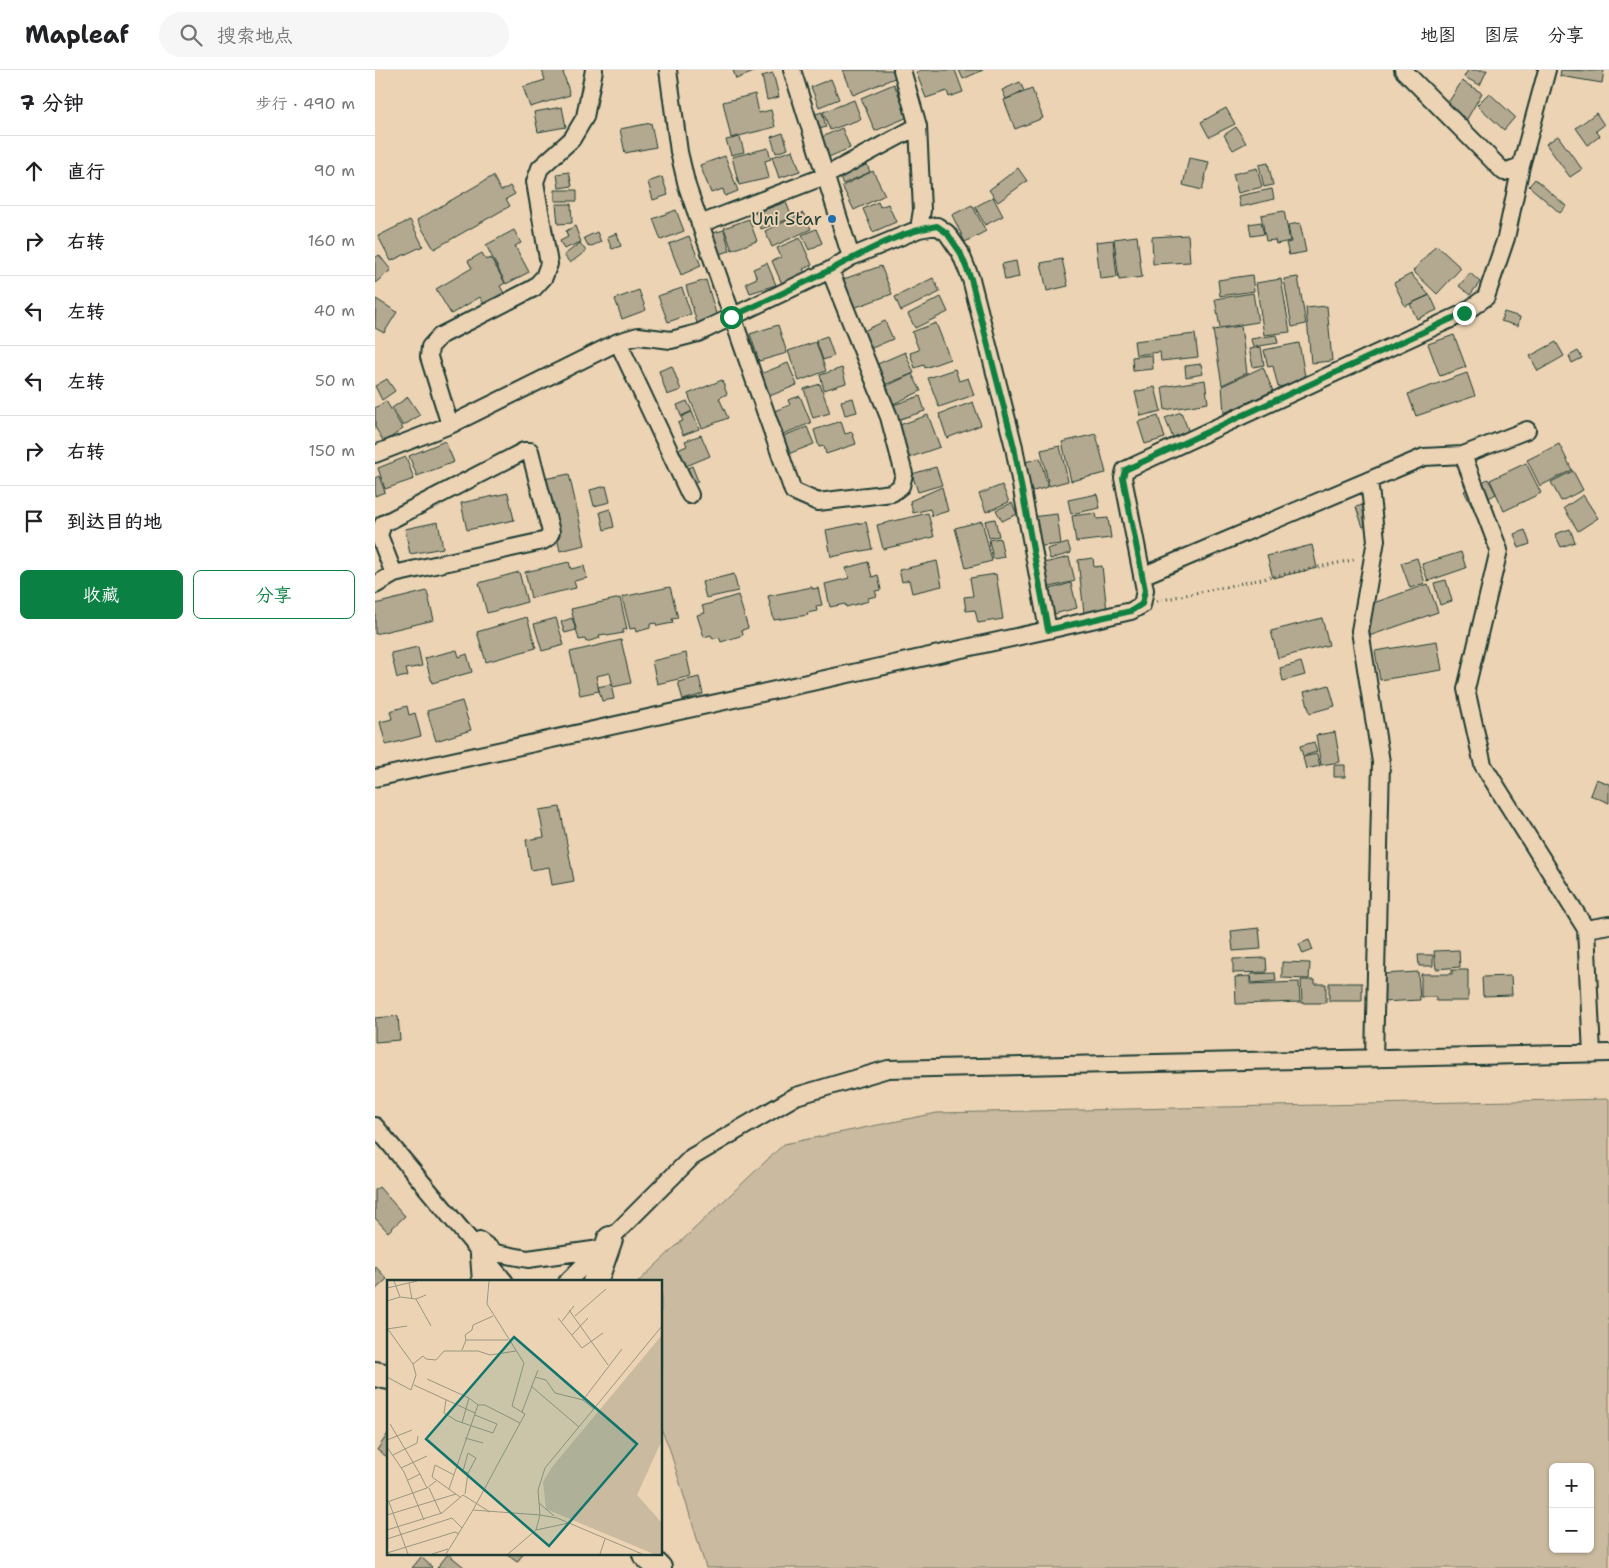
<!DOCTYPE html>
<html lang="zh">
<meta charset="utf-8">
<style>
body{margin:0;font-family:"Shantell Sans","LXGW WenKai TC",sans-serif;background:#f6f6f6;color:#202124}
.controls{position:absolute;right:15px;bottom:15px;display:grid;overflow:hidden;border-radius:8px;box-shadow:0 1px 4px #0004}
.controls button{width:45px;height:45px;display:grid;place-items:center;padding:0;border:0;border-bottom:1px solid #e0e0e0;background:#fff;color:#202124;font:25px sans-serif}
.stop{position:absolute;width:15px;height:15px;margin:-11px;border:4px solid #0b8043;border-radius:50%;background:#fff}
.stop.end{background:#0b8043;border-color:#fff;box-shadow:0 1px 5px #0008}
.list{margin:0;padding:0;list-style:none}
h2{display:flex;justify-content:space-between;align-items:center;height:65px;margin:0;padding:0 20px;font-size:21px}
h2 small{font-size:16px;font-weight:400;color:#757577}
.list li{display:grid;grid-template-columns:32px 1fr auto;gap:15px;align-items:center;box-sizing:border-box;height:70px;padding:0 20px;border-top:1px solid #e0e0e0}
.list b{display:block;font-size:19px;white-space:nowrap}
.list em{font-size:16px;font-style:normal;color:#757577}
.actions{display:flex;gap:10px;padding:15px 20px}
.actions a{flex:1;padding:11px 0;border:1px solid #0b8043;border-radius:8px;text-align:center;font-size:18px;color:#0b8043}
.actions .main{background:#0b8043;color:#fff}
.icon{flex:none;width:28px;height:28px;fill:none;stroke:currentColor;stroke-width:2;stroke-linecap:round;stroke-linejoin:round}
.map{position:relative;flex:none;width:1234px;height:1498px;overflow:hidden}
header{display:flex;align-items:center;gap:30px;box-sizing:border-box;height:70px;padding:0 25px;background:#fff;border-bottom:1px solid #e0e0e0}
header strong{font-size:24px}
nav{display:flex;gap:28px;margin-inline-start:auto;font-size:18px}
.search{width:350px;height:45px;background:#f6f6f6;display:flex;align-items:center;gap:12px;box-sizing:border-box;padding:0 18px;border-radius:28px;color:#757577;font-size:19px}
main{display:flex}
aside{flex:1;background:#fff}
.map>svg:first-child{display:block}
.green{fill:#caba9f;stroke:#747c6a;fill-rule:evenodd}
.building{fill:#b3a990;stroke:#1f3d34}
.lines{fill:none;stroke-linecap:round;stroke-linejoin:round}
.minor-casing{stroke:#1f3d34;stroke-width:20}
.highway-casing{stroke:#1f3d34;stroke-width:28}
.path{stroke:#1f3d34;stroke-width:3;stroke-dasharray:1 4;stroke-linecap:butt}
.minor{stroke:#ecd3b4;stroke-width:16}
.highway{stroke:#ecd3b4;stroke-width:24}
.route{stroke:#0b8043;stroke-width:6}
.poi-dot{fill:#1f6fb2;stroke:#ecd3b4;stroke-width:2}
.labels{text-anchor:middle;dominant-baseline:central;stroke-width:4;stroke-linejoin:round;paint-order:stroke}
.poi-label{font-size:18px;fill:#1f3d34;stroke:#ecd3b4;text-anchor:end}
.inset-road{fill:none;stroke:#9a9781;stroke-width:1}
.view{fill:#0f766e;fill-opacity:0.15;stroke:#0f766e;stroke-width:2.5}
.inset-edge{fill:none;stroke:#1f3d34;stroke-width:2.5}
</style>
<header>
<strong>Mapleaf</strong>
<div class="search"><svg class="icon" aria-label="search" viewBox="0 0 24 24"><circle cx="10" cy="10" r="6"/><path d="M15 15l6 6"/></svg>搜索地点</div>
<nav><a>地图</a><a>图层</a><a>分享</a></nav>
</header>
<main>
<aside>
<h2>7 分钟<small>步行 · 490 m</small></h2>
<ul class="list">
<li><svg class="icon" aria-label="ahead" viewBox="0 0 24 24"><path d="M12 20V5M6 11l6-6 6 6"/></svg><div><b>直行</b></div><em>90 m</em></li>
<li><svg class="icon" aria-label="right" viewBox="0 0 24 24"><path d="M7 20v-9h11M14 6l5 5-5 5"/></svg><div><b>右转</b></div><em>160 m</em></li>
<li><svg class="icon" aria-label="left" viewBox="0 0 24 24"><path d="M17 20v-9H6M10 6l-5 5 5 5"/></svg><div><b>左转</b></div><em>40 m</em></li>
<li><svg class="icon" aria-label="left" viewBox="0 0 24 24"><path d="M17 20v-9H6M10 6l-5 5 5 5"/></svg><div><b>左转</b></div><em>50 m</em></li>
<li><svg class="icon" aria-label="right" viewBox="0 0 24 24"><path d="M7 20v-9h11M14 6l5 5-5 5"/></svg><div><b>右转</b></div><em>150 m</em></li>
<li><svg class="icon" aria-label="arrive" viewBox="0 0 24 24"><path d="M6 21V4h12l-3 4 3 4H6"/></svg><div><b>到达目的地</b></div></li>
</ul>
<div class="actions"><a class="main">收藏</a><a>分享</a></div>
</aside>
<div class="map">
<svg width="1234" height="1498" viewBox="0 0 1234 1498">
<rect width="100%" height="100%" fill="#ecd3b4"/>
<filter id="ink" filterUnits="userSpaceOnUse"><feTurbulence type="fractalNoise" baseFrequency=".02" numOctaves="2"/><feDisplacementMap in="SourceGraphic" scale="10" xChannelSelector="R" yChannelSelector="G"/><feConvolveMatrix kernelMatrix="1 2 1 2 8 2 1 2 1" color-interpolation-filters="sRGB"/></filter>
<g filter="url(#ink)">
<path class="green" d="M1234,1029V1498H331L293,1374L286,1359V1212H263L409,1074L562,1043ZM1178,1397H1215V1479H1178Z"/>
<path class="building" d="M167,0H193L188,2L195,25L155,37L148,17L170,10Z
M358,0H384L361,9Z
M468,0H519L522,7L478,25Z
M546,0H580L588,22L574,27L572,21L551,28L541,2Z
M584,0H608L588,9Z
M1093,0H1112L1105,15L1089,7Z
M1186,0L1217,1L1229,0L1227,13L1185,6Z
M398,3L404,27L392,30L387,6Z
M456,9L464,29L444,37L436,17Z
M1087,11L1107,23L1092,49L1071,36Z
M645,12L649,21L631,29L627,20Z
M519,14L533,47L500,61L486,28Z
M657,19L668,48L640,59L629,30Z
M1114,23L1140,47L1129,60L1102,35Z
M380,24L384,43L396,40L400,57L356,68L348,32Z
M479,30L486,49L455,60L448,42Z
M187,37L191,57L163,62L159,42Z
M851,38L860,54L834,67L826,52Z
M447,42L451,57L435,62L431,47Z
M1221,43L1229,55L1221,61L1225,66L1213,75L1201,58Z
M276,53L281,77L250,83L245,59Z
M861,57L871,73L858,80L849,65Z
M467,58L475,78L449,89L440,70Z
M408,63L413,79L401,83L396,67Z
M1183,66L1207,99L1195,107L1171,74Z
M365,67L369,82L356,85L351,70Z
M393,78L396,89L390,91L394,108L364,115L357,87Z
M418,80L425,101L404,108L397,87Z
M350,86L363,121L350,126L348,119L336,123L325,95Z
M814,88L834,92L827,120L808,115Z
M491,92L495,102L468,114L463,104Z
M893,93L898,115L889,117L884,95Z
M643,98L652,111L623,132L614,120Z
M882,98L887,117L863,123L858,104Z
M498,101L510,125L479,140L467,116Z
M194,102L197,116L184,118L182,104Z
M118,106L126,121L135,116L140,124L131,129L135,136L59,179L42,150Z
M287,107L293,125L278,130L273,112Z
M1160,109L1191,136L1185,143L1154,116Z
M897,119L899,129L865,137L863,126Z
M180,120H202V131H180Z
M618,127L628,146L610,155L600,137Z
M411,132L417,148L386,159L381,143Z
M503,132L505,137L513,134L521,152L498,162L488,139Z
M181,134H196L197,153L183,154Z
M597,135L611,161L590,172L577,145Z
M301,140L309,161L286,170L278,149Z
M909,141L915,171L901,174L900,170L891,171L886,145Z
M428,143L436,159L397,177L390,161Z
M374,149L382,171L357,180L349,158Z
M35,150L48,176L16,191L3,166Z
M886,152L889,164L876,166L874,154Z
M925,153L931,182L914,185L911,173L916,172L913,155Z
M200,156L206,172L189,179L185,171L193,167L191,161Z
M441,159L447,173L434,180L427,165Z
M139,160L146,173L140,176L154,202L131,214L111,175Z
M349,160L355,181L340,185L334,164Z
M222,162L226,172L214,177L209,168Z
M242,163L246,176L237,179L232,167Z
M813,165L815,192L778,194L777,167Z
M314,166L326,196L306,205L294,174Z
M762,166L767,207L744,210L739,169Z
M425,168L437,195L428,199L430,203L407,214L397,191L406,187L402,178Z
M738,170L742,207L725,209L721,172Z
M205,173L211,181L195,193L189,185Z
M1061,175L1086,198L1062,224L1038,201Z
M107,183L111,190L116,188L130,213L125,216L129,223L109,234L105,227L76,244L61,219L97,198L93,191Z
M4,185L16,200L0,213V188Z
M687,189L693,216L672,221L666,193Z
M641,191L644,207L630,210L627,194Z
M392,193L401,215L375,223L371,213L382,208L378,199Z
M506,196L517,224L473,240L463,211Z
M1095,203L1105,212L1095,225L1084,216Z
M1036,204L1054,225L1030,236L1019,213Z
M877,205L879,221L845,226L843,210Z
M923,207L931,254L917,257L909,209Z
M558,208L565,222L526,241L520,227Z
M906,209L915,262L889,265L881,213Z
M331,210L342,247L322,253L311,216Z
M307,218L316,244L293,252L283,226Z
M264,220L271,240L247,249L240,229Z
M878,223L883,252L845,258L840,229Z
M1055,225L1062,240L1042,249L1035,234Z
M566,227L573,242L540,258L533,244Z
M1,229L22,242L9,263L0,258Z
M952,236L957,291L936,293L931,238Z
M1129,242L1145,247L1143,256L1126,251Z
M510,251L518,269L490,281L482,264Z
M561,253L575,289L550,298L549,295L540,298L535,283L544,280L537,262Z
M403,255L412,283L384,291L375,264Z
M866,256L872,303L847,315L838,260Z
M820,264L823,287L786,291L785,282L761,285L759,271Z
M901,265L903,273L878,277L876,269Z
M1079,265L1091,297L1065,306L1053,274Z
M452,266L459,286L448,290L441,270Z
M441,272L451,301L424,311L413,281Z
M1181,272L1189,286L1163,301L1155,286Z
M924,273L931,312L903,317L898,296L893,297L889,280Z
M886,277L889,295L878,297L874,279Z
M1203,281L1207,288L1197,293L1194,286Z
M530,282L539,303L507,316L498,296Z
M777,285L778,299L758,301L757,287Z
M413,293L422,315L387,329L378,307Z
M826,294L828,304L811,307L810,296Z
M297,296L306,320L292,325L284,301Z
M888,297L898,321L849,343L847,316Z
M467,298L471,313L449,320L445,305Z
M580,299L584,311L593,308L599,325L564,337L553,308Z
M1092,303L1100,326L1041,346L1033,324Z
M537,304L546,321L514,336L505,319Z
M12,309L20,321L7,330L0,316Z
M347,310L352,324L344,328L353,348L327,358L313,324Z
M830,310L833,333L790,340L787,317Z
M445,314L455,343L438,348L429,319Z
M780,317L786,341L766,346L760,322Z
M425,326L436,353L403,366L394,343L415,335L413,330Z
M545,326L550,341L522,350L518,335Z
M33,327L45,345L28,356L17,338Z
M478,328L482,342L470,345L466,331Z
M11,331L28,359L9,372L0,357V338Z
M312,331L317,341L306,346L302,335Z
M598,332L606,355L572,368L564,344Z
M317,342L324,359L308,365L303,353L308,351L306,347Z
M806,342L814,362L798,368L790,348Z
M553,345L565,377L530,389L519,357Z
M783,346L790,368L770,374L763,352Z
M466,351L470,364L477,362L481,374L451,384L449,376L444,377L439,360Z
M432,357L439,374L408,386L400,369Z
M721,364L731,403L696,411L687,372Z
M326,365L335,386L297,402L290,385L312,376L310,371Z
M70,371L79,392L42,406L34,386Z
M1184,374L1197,400L1165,416L1152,390Z
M685,376L693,411L674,416L666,380Z
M31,387L39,409L10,419L3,398Z
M665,388L673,417L651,423L643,394Z
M1151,393L1166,423L1129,441L1115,410Z
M317,396L323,411L307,417L301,403Z
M561,397L567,415L543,422L537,404Z
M1198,401L1208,420L1186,431L1176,412Z
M194,404L210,475L185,481L169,409Z
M4,406L10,422L0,426V408Z
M1113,409L1121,424L1097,437L1089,421Z
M627,415L634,432L611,442L604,424Z
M231,416L235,432L219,436L215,420Z
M567,417L573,441L557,446L555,439L538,443L535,431Z
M133,423L139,450L92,460L86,433Z
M722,424L725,438L696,444L693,430Z
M1208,425L1223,448L1203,461L1189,438Z
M1001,431L1007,451L988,457L981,437Z
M637,433L642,444L627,451L621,440Z
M235,439L239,457L229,460L225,442Z
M553,443L559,467L508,479L502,455Z
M721,443L722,449L733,448L736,468L701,472L697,446Z
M682,444L686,474L660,477L656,447Z
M620,449L624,466L614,468L610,451Z
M607,451L617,491L591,498L580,458Z
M63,452L68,478L35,484L30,459Z
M491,452L497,479L456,487L451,460Z
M1195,459L1200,472L1186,477L1180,464Z
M1150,460L1155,474L1144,478L1139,464Z
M625,468L629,487L618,489L614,470Z
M693,473L696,483L675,489L672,479Z
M937,475L942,498L898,508L892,486Z
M1086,482L1091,498L1053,511L1047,494Z
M694,487L700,511L671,518L665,494Z
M718,488L719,497L727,496L732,541L709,543L703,490Z
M1042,488L1050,513L1035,518L1026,493Z
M562,491L567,516L537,523L534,510L527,512L524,500Z
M194,492L196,499L209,496L212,508L199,511L201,518L156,528L150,502Z
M493,492L497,507L503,505L506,520L500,521L502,526L493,528L494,531L471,537L470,534L455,537L450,514L474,508L471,498Z
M144,502L152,532L112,543L104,513Z
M359,504L363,521L331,528L327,512Z
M621,504L628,549L603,553L600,540L591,541L589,527L598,526L595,508Z
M1071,510L1077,531L1065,535L1059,513Z
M696,513L702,538L675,545L668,521Z
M1053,514L1063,542L994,566L984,538Z
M295,517L303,548L297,549L298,553L282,556L281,553L275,554V558L261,562L260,558L255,559L247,527Z
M437,517V519L443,518L447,535L441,536L442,541L432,543L433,545L399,550L393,526Z
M52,521L59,550L0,564V534Z
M363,525L373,558L367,560L368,565L346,572L344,567L338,569L336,565L329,567L322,545L330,543L327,536Z
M245,528L252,559L248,560V563L232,566L231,564L224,565L225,568L211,572L210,569L204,570L196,539Z
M152,547L161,578L111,592L102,562Z
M181,548L189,575L167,581L159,554Z
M197,548L201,560L190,563L186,552Z
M947,548L954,575L903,588L896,561Z
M246,570L256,613L238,617L235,603L221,606L224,621L205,625L195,582Z
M1062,571L1067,600L1005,610L1000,581Z
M43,577L47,596L31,599L33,606L22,608L16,583Z
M82,580L84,587L92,584L97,602L57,613L50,588Z
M311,583L316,606L282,614L277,591Z
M926,592L930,605L908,611L905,598Z
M324,607L328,624L308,630L303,612Z
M236,614L239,629L227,631L223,617Z
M954,615L960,636L935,643L929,622Z
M87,631L96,660L61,671L52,641Z
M32,636L34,645L40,643L46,666L11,675L5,652L17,649L15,641Z
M960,662L965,692L946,695L941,665Z
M939,672L942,682L928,686L925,676Z
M942,684L945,696L931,699L928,687Z
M959,695H970V707H959Z
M1221,709L1234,714V733L1215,725Z
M185,737L199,811L177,815L174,797L156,800L151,770L169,767L164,740Z
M884,858L886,879L858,881L856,861Z
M934,870L938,880L928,884L924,874Z
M1084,880L1085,897L1061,899L1059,881Z
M1043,885H1058V896H1044Z
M891,888L892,902L858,903V889Z
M907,892L935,893L934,909L907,908Z
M1077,900H1093V931H1061V927H1046V904H1077Z
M1043,902L1045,930L1007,932L1006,904Z
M900,903L901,911L877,913L876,904Z
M875,906V914L924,912L925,932L861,934L860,907Z
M1136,906L1137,925L1108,926L1107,907Z
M926,910H940V914H951V933H927Z
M954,913H987V931H954Z
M23,946L25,970L0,972V948Z
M4,1117L30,1146L13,1162L0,1148V1120Z
M0,1196L12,1209L0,1220Z
M14,1362V1388L2,1380Z
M73,1484L89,1497L88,1498H62Z
M131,1484H148L142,1492Z
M46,1487L57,1497L56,1498H37Z"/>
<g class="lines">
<g class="minor-casing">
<path id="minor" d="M293,0L304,82L312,116L418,421L443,432L517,423L526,416L529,404L514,347L455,200
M417,0L476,187
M1028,0L1129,102L1146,96
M325,154L450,106L543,56
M544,159L562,156L572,163L585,182L596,209L639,377L673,560
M243,272L315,425
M75,355L54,287L55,277L65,266L159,218L169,207L174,194L160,112L165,98L197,69L210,47L219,0
M0,384L75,355L243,272L263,266L296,270L323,263L455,200L476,187L544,159L547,140L543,56L527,0
M1088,385L1124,480L1091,619L1108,695L1211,859L1217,984
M994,410L1001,470L985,561L1006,692L999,988
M767,506L1049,387L1088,385L1152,360
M0,515L19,504L168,471L173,468L176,462L155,381H149L8,454L4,465L19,504
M0,708L673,560L756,541L767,535L770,520L748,408L750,400L1089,243L1111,227L1131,168L1146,96L1172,0
M1211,859L1234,855
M0,1056L130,1212
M105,1171L121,1183L153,1189L225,1179
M192,1212L317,1087L421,1026L513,999L1234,983"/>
</g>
<g class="highway-casing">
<path id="highway" d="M108,1185L110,1212
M220,1212L235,1169
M0,1304L14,1307
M270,1484L284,1498"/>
</g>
<path class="path" d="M782,531L982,489"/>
<use href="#minor" class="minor"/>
<use href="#highway" class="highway"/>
</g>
</g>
<g class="lines" filter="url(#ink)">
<path class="route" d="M356,247C389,232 421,217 453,201C488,183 523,162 562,156L572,163L585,182L596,209L639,377L673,560L756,541L767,534L770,520L748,408L750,400L1089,243"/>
</g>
<circle class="poi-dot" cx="457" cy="149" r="5"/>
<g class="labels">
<g class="poi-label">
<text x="447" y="149">Uni Star</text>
</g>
</g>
<g transform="translate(12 1210)">
<rect width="275" height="275" fill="#ecd3b4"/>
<path d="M275,55V160L250,215L275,243V274H267L159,229L156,202L165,187Z" fill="#caba9f"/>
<path class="inset-road" d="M7,1L13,17M22,3L25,19M0,8L30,1M29,19L44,46M0,21L13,17L29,19L39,15M182,30L221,85M188,36L219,9M171,38L195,68L216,53M175,41L187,26M0,48L26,84L29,95L24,110L0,97M0,49L20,46M185,55L201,38M79,60L78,55L85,50L86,45L106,36M75,70L79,60H121M26,84L36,76L39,79L49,80L57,71H91L103,75L129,71M148,97L159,100L168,113L196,120L207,129M40,99L82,118L91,125L62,209M27,105L88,133M144,106L192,147M59,120L57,133L70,141L106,153L110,144L88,135M196,120L235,69M91,125H98L133,143M135,132L151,90M75,143L82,118M3,144L33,194L21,200M78,158L96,163M0,160L25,150M0,167L17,192L37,240M6,175L30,163L31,156M14,188L40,176M33,194L40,208M67,195L48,185L45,197L73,217M42,208L54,234M78,214L81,193L89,178L81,173L76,191L81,193M0,222L40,208L49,201M2,222L21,274M152,223L167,236M86,230L153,235L151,210L158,188L275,46M0,235L69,214M0,250L55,233L76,215L103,232M149,250L153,235L170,238L255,274M0,259L65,238L75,248M0,273L68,252L72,254M45,274L61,269M59,274L86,230L138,134L125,126L137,83L100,24L102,1M121,274L149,250L182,243M213,274L218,259"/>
<path class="view" d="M127,57L250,164L162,266L39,159Z"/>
<rect width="275" height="275" class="inset-edge"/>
</g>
</svg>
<div class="controls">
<button>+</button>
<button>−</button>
</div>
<div class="stop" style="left:356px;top:247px"></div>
<div class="stop end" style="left:1089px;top:243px"></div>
</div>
</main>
